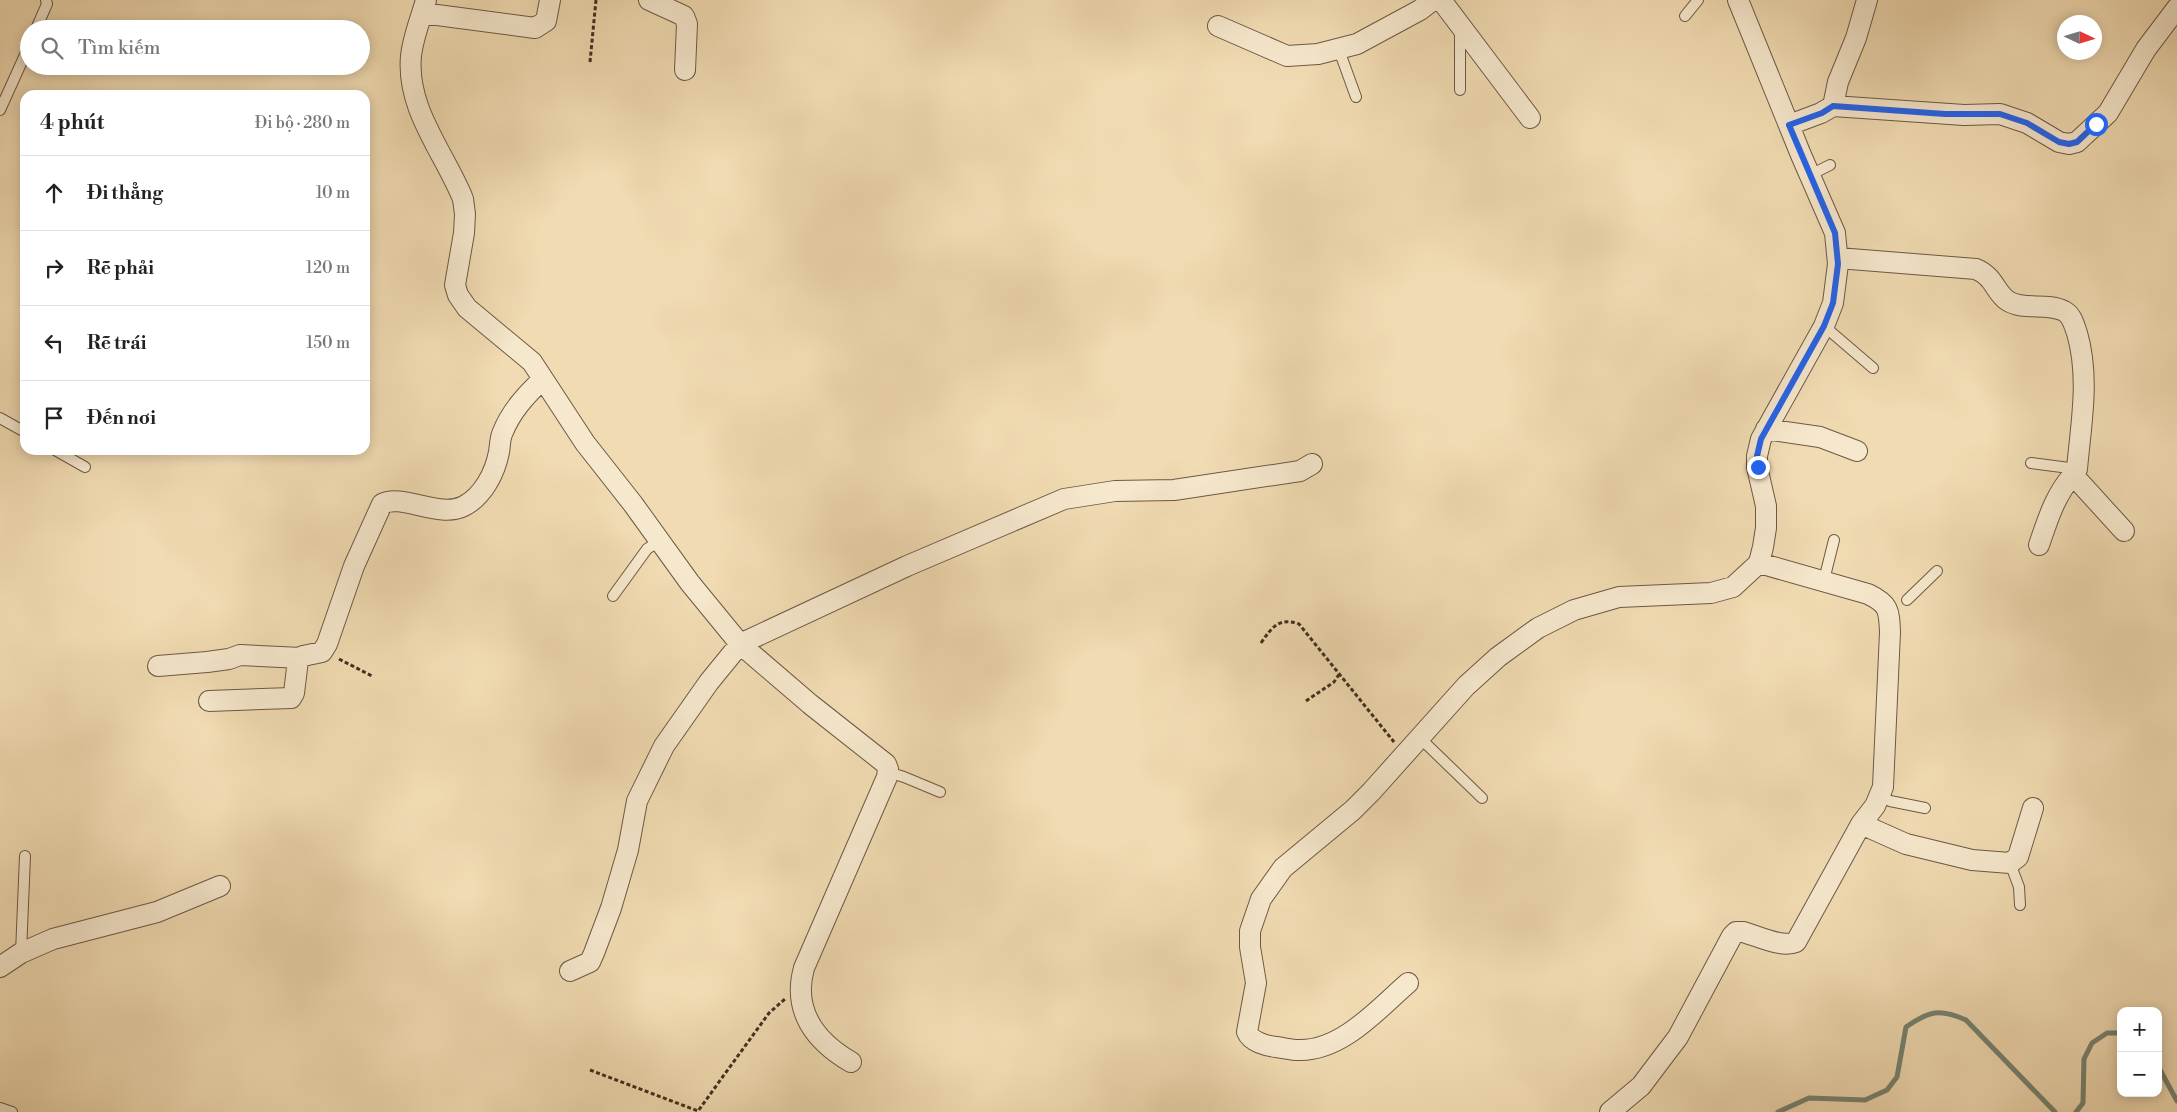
<!DOCTYPE html>
<html lang="vi">
<meta charset="utf-8">
<style>
body{margin:0;font-family:"Libre Bodoni",serif;background:#f2f2f2;color:#222}
.controls{position:absolute;right:15px;bottom:15px;display:grid;overflow:hidden;border-radius:10px;box-shadow:0 2px 12px #0003}
.controls button{width:45px;height:45px;display:grid;place-items:center;padding:0;border:0;border-bottom:1px solid #e0e0e0;background:#fff;color:#222;font:25px sans-serif}
.compass{position:absolute;left:2057px;top:15px;width:45px;height:45px;border-radius:50%;background:#fff;box-shadow:0 2px 12px #0003;rotate:94deg}
.stop{position:absolute;width:15px;height:15px;margin:-11px;border:4px solid #2563eb;border-radius:50%;background:#fff}
.stop.end{background:#2563eb;border-color:#fff;box-shadow:0 1px 5px #0008}
.list{margin:0;padding:0;list-style:none}
h2{display:flex;justify-content:space-between;align-items:center;height:65px;margin:0;padding:0 20px;font-size:21px}
h2 small{font-size:16px;font-weight:400;color:#767676}
.list li{display:grid;grid-template-columns:32px 1fr auto;gap:15px;align-items:center;box-sizing:border-box;height:75px;padding:0 20px;border-top:1px solid #e0e0e0}
.list b{display:block;font-size:19px;white-space:nowrap}
.list em{font-size:16px;font-style:normal;color:#767676}
.icon{flex:none;width:28px;height:28px;fill:none;stroke:currentColor;stroke-width:2;stroke-linecap:round;stroke-linejoin:round}
.map{position:relative;flex:none;width:2177px;height:1112px;overflow:hidden}
.search{position:absolute;background:#fff;box-shadow:0 2px 12px #0003;left:20px;top:20px;width:350px;height:55px;display:flex;align-items:center;gap:12px;box-sizing:border-box;padding:0 18px;border-radius:28px;color:#767676;font-size:19px}
.panel{position:absolute;background:#fff;box-shadow:0 2px 12px #0003;left:20px;top:90px;width:350px;height:365px;border-radius:15px}
.map>svg:first-child{display:block}
.lines{fill:none;stroke-linecap:round;stroke-linejoin:round}
.stream{stroke:#768373;stroke-width:5}
.lane-casing{stroke:#6c5945;stroke-width:12}
.street-casing{stroke:#6c5945;stroke-width:22}
.path{stroke:#3f2e21;stroke-width:3;stroke-dasharray:4 2.5;stroke-linecap:butt}
.lane{stroke:#f6e8cd;stroke-width:10}
.street{stroke:#f6e8cd;stroke-width:20}
.route{stroke:#2563eb;stroke-width:6}
</style>
<div class="map">
<svg width="2177" height="1112" viewBox="0 0 2177 1112">
<rect width="100%" height="100%" fill="#f1dbb2"/>
<filter id="stains"><feTurbulence type="fractalNoise" baseFrequency=".004" numOctaves="4"/><feColorMatrix values="0 0 0 0 .2 0 0 0 0 .09 0 0 0 0 .02 0 0 0 .5 -.17"/></filter>
<radialGradient id="worn" r=".72"><stop offset=".6" stop-color="#630" stop-opacity="0"/><stop offset="1" stop-color="#630" stop-opacity=".3"/></radialGradient>
<g class="lines">
<path class="stream" d="M2158,1066L2177,1101
M1778,1112L1809,1098L1865,1100L1887,1090L1897,1077L1906,1027C1929,1011 1939,1008 1966,1020L2055,1112
M2076,1112L2083,1103L2084,1059L2092,1043L2107,1033H2121"/>
<g class="lane-casing">
<path id="lane" d="M1685,16L1698,0
M36,29L47,4L46,0
M1339,50L1356,97
M1460,90V31
M0,110L29,46
M1810,175L1830,165
M1824,326L1873,368
M0,418L25,432
M55,450L85,467
M2031,463L2077,469
M1824,580L1834,540
M613,596L647,549L659,541
M1907,600L1937,571
M1419,737L1482,798
M888,772L904,777L940,792
M1880,795L1890,801L1925,808
M2010,863L2019,887L2020,905
M21,953L25,856
M0,1108L12,1112"/>
</g>
<g class="street-casing">
<path id="street" d="M426,0C421,18 413,37 411,56C406,109 444,152 463,199L465,214L464,233L455,285L458,295L467,308L532,362L585,443L633,504L690,583L740,644L810,704L886,764L888,769L887,777L804,968C792,1011 815,1041 851,1062
M649,0L684,16L687,24L685,70
M1441,0L1530,118
M422,13L535,28L546,21L550,0
M1218,26L1287,56L1318,54L1357,44L1420,10L1433,0
M1833,106L1964,115L2000,114L2027,123L2059,142L2069,144L2077,142L2108,113L2146,49L2177,8
M1789,125L1821,113L1833,106L1838,82L1856,38L1867,0
M1838,258L1976,269C1995,277 1995,293 2008,301C2024,311 2047,302 2064,311C2072,315 2074,325 2077,333C2090,378 2081,423 2077,469L2073,475L2124,531
M1766,429L1820,437L1857,451
M2039,545C2048,519 2055,495 2073,475
M158,666L207,662L229,659L240,655L301,658
M209,701L291,698L294,693L298,660L303,656L322,652L327,644L354,566L382,504C402,493 439,519 464,506C483,496 495,473 499,452C500,446 500,439 502,434C511,411 526,395 543,379
M1861,824L1906,844L1972,860L2010,863L2018,857L2033,808
M0,967L21,953L53,939L157,912L220,886
M570,971L590,962L594,953L611,908L628,850L637,801L664,746L709,682L740,644L907,566L1064,499L1115,491L1174,490L1300,471L1312,464
M1408,983C1378,1009 1342,1051 1299,1050C1292,1050 1284,1048 1276,1047C1267,1046 1251,1042 1247,1032L1256,983L1250,947V931L1261,899L1283,868L1353,810L1371,792L1466,686L1498,657L1538,628L1574,610L1619,597L1711,593L1733,587L1759,563L1763,547L1766,528V506L1757,467V456L1761,439L1824,326L1833,303L1838,264L1835,233L1801,155L1738,0
M1610,1112L1641,1086L1678,1037L1732,936L1736,932H1743C1758,936 1781,948 1796,942L1861,824L1875,806L1883,787L1890,632C1889,610 1889,604 1868,594L1759,563"/>
</g>
<path class="path" d="M590,62L596,0
M1261,643C1272,627 1279,617 1299,624L1394,742
M339,659L372,676
M1306,701L1334,682L1340,673
M590,1070L698,1111L769,1013L785,999"/>
<use href="#lane" class="lane"/>
<use href="#street" class="street"/>
</g>
<g class="lines">
<path class="route" d="M1758,467L1757,456L1761,439L1824,326L1833,303L1838,264L1835,233L1789,125L1822,113L1833,106L1945,114H2000L2027,123L2059,142L2069,144L2077,142L2096,124"/>
</g>
<rect width="100%" height="100%" filter="url(#stains)"/>
<rect width="100%" height="100%" fill="url(#worn)"/>
</svg>
<div class="controls">
<button>+</button>
<button>−</button>
</div>
<svg class="compass" viewBox="-18 -18 36 36"><path d="M0-13l5 13h-10z" fill="#e53935"/><path d="M0 13l5-13h-10z" fill="#767676"/></svg>
<div class="stop" style="left:2096px;top:124px"></div>
<div class="stop end" style="left:1758px;top:467px"></div>
<div class="search"><svg class="icon" aria-label="search" viewBox="0 0 24 24"><circle cx="10" cy="10" r="6"/><path d="M15 15l6 6"/></svg>Tìm kiếm</div>
<section class="panel">
<h2>4 phút<small>Đi bộ · 280 m</small></h2>
<ul class="list">
<li><svg class="icon" aria-label="ahead" viewBox="0 0 24 24"><path d="M12 20V5M6 11l6-6 6 6"/></svg><div><b>Đi thẳng</b></div><em>10 m</em></li>
<li><svg class="icon" aria-label="right" viewBox="0 0 24 24"><path d="M7 20v-9h11M14 6l5 5-5 5"/></svg><div><b>Rẽ phải</b></div><em>120 m</em></li>
<li><svg class="icon" aria-label="left" viewBox="0 0 24 24"><path d="M17 20v-9H6M10 6l-5 5 5 5"/></svg><div><b>Rẽ trái</b></div><em>150 m</em></li>
<li><svg class="icon" aria-label="arrive" viewBox="0 0 24 24"><path d="M6 21V4h12l-3 4 3 4H6"/></svg><div><b>Đến nơi</b></div></li>
</ul>
</section>
</div>
